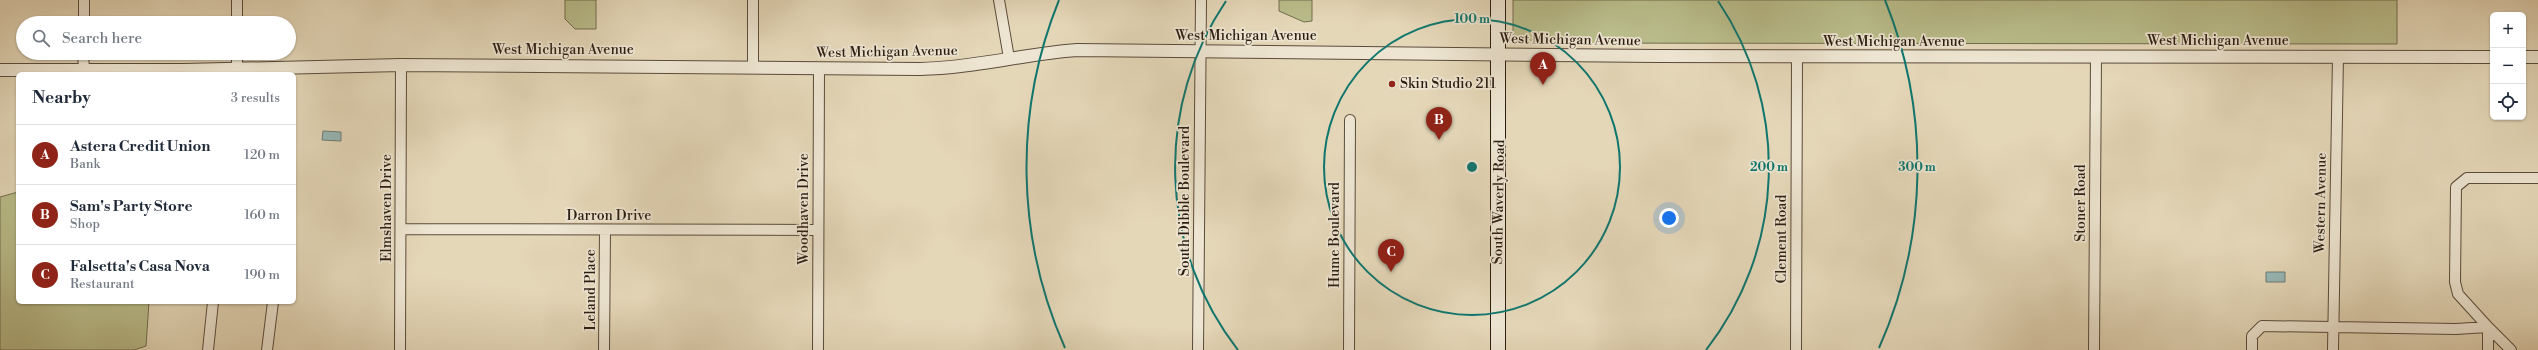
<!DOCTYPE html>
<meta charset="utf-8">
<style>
body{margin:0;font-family:"Libre Bodoni",serif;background:#f6f6f7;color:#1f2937}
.controls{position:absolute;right:12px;top:12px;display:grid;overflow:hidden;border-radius:6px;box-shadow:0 1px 3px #0004}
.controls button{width:36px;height:36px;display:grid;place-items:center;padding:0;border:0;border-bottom:1px solid #e0e1e3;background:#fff;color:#1f2937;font:20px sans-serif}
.you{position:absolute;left:1669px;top:218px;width:14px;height:14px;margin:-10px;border:3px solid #fff;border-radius:50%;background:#1a73e8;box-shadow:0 0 0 6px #1a73e833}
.badge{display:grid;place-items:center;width:26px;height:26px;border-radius:50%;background:#8f2418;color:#fff;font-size:13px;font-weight:700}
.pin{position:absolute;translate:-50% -33px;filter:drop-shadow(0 1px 2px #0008)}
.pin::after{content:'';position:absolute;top:21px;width:14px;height:12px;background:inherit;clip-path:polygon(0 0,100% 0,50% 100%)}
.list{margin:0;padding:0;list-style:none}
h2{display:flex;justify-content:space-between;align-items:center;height:52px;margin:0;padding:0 16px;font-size:17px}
h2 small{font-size:13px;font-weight:400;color:#747a83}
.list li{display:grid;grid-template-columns:26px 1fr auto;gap:12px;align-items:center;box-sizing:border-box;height:60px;padding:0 16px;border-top:1px solid #e0e1e3}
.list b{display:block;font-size:15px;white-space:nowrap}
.list p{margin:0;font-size:13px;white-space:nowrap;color:#747a83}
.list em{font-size:13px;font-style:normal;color:#747a83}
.icon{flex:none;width:22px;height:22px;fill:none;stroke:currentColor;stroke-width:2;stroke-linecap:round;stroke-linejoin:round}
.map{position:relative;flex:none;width:2538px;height:350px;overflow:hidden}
.search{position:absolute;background:#fff;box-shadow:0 1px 3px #0004;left:16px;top:16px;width:280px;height:44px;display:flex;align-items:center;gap:10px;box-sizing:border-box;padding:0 14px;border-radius:22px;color:#747a83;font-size:15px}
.panel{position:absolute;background:#fff;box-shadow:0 1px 3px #0004;left:16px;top:72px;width:280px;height:232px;border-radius:6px}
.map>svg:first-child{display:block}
.green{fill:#b9bd8b;stroke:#726d4e}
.water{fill:#97b8b7;stroke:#6c7a75}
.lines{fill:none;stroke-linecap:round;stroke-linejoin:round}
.minor-casing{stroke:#5a4c3c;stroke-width:12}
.tertiary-casing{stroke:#5a4c3c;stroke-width:14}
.secondary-casing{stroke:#2c1d12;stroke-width:16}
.minor{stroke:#ede5d1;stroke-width:10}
.tertiary{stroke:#ede5d1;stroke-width:12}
.secondary{stroke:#ede5d1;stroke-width:14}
.ring{fill:none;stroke:#0f766e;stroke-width:2}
.poi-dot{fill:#8f2418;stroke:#ede5d1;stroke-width:1.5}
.labels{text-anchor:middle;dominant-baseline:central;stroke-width:3.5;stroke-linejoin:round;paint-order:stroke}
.street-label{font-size:14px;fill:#2c1d12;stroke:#ede5d1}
.poi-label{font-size:14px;fill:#2c1d12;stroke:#ede5d1;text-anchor:start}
.centre{fill:#0f766e;stroke:#ede5d1;stroke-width:2}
.ring-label{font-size:12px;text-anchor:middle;font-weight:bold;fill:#0f766e;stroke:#ede5d1;stroke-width:3.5;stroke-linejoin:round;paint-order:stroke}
</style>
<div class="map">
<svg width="2538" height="350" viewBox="0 0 2538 350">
<rect width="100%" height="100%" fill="#e4d7b8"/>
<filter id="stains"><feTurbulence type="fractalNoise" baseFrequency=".005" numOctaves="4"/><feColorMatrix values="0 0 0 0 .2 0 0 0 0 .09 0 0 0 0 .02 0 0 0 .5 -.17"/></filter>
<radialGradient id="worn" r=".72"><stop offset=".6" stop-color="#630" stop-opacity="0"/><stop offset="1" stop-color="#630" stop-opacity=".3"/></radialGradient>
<path class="green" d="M565,0H596V29H575L565,19Z
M1279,0H1312V21L1304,22L1279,11Z
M1513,0H2397V44L1519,43L1513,39Z
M18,192V302H149L146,346L134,350H0V197Z"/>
<path class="water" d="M323,131L341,132V141L322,140Z
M2266,272H2285V282H2266Z"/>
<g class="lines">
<g class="minor-casing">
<path id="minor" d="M753,0V68
M999,0L1009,58
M84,23V0
M237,23V0
M83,53L84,70
M237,74V53
M401,229L818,230
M208,350L213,302
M267,350L273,302
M400,350L401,65
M604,350L605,230
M818,350L819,69
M1198,350L1201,0
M1349,350L1350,120
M1796,350L1797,57
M2094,350L2096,57
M2252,350V336L2262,326L2456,329L2488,327L2511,350
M2333,350L2338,56
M2488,350V327L2458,294L2455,282L2456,187L2467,178H2538"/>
</g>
<g class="tertiary-casing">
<path id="tertiary" d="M2523,57H2538
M0,70H184L401,65L920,69C973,68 1024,54 1077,50L1656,56L2493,57"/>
</g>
<g class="secondary-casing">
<path id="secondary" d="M1498,350V0"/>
</g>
<use href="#minor" class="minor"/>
<use href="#tertiary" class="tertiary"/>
<use href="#secondary" class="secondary"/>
</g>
<g class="ring">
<circle cx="1472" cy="167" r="148"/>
<path d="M1238 350A297 297 0 0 1 1226 1M1718 1A297 297 0 0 1 1706 350"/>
<path d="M1065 348A445 445 0 0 1 1059 0M1885 0A445 445 0 0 1 1879 348"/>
</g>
<circle class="poi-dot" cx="1392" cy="84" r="4"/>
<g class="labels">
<g class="street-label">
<text x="1246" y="36">West Michigan Avenue</text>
<text transform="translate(1570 40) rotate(1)">West Michigan Avenue</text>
<text x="2218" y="41">West Michigan Avenue</text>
<text x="1894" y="42">West Michigan Avenue</text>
<text x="563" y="50">West Michigan Avenue</text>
<text transform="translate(887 52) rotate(-1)">West Michigan Avenue</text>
<text transform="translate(1185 201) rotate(-90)">South Dibble Boulevard</text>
<text transform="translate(1499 202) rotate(-89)">South Waverly Road</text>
<text transform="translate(2081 203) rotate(-90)">Stoner Road</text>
<text transform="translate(2321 203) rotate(-89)">Western Avenue</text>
<text transform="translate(387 208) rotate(-90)">Elmshaven Drive</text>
<text transform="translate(804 209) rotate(-90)">Woodhaven Drive</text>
<text x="609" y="216">Darron Drive</text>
<text transform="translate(1335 235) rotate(-90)">Hume Boulevard</text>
<text transform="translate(1782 239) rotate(-90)">Clement Road</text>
<text transform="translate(591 290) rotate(-90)">Leland Place</text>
</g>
<g class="poi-label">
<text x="1400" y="84">Skin Studio 211</text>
</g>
</g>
<circle cx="1472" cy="167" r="6" class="centre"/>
<g class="ring-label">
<text x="1472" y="23">100 m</text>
<text x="1769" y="171">200 m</text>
<text x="1917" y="171">300 m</text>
</g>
<rect width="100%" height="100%" filter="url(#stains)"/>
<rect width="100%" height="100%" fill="url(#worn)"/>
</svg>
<div class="controls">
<button>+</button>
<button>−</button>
<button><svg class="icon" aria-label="locate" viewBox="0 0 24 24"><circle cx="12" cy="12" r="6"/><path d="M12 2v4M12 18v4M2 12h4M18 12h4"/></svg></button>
</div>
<div class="you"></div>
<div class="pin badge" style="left:1543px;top:85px">A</div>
<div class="pin badge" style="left:1439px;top:140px">B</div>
<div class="pin badge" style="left:1391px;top:272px">C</div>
<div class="search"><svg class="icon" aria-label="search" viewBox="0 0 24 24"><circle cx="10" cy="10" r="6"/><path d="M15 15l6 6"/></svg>Search here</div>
<section class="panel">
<h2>Nearby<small>3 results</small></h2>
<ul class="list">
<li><span class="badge">A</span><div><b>Astera Credit Union</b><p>Bank</p></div><em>120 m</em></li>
<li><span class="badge">B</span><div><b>Sam's Party Store</b><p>Shop</p></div><em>160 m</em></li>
<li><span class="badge">C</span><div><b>Falsetta's Casa Nova</b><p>Restaurant</p></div><em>190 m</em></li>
</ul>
</section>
</div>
